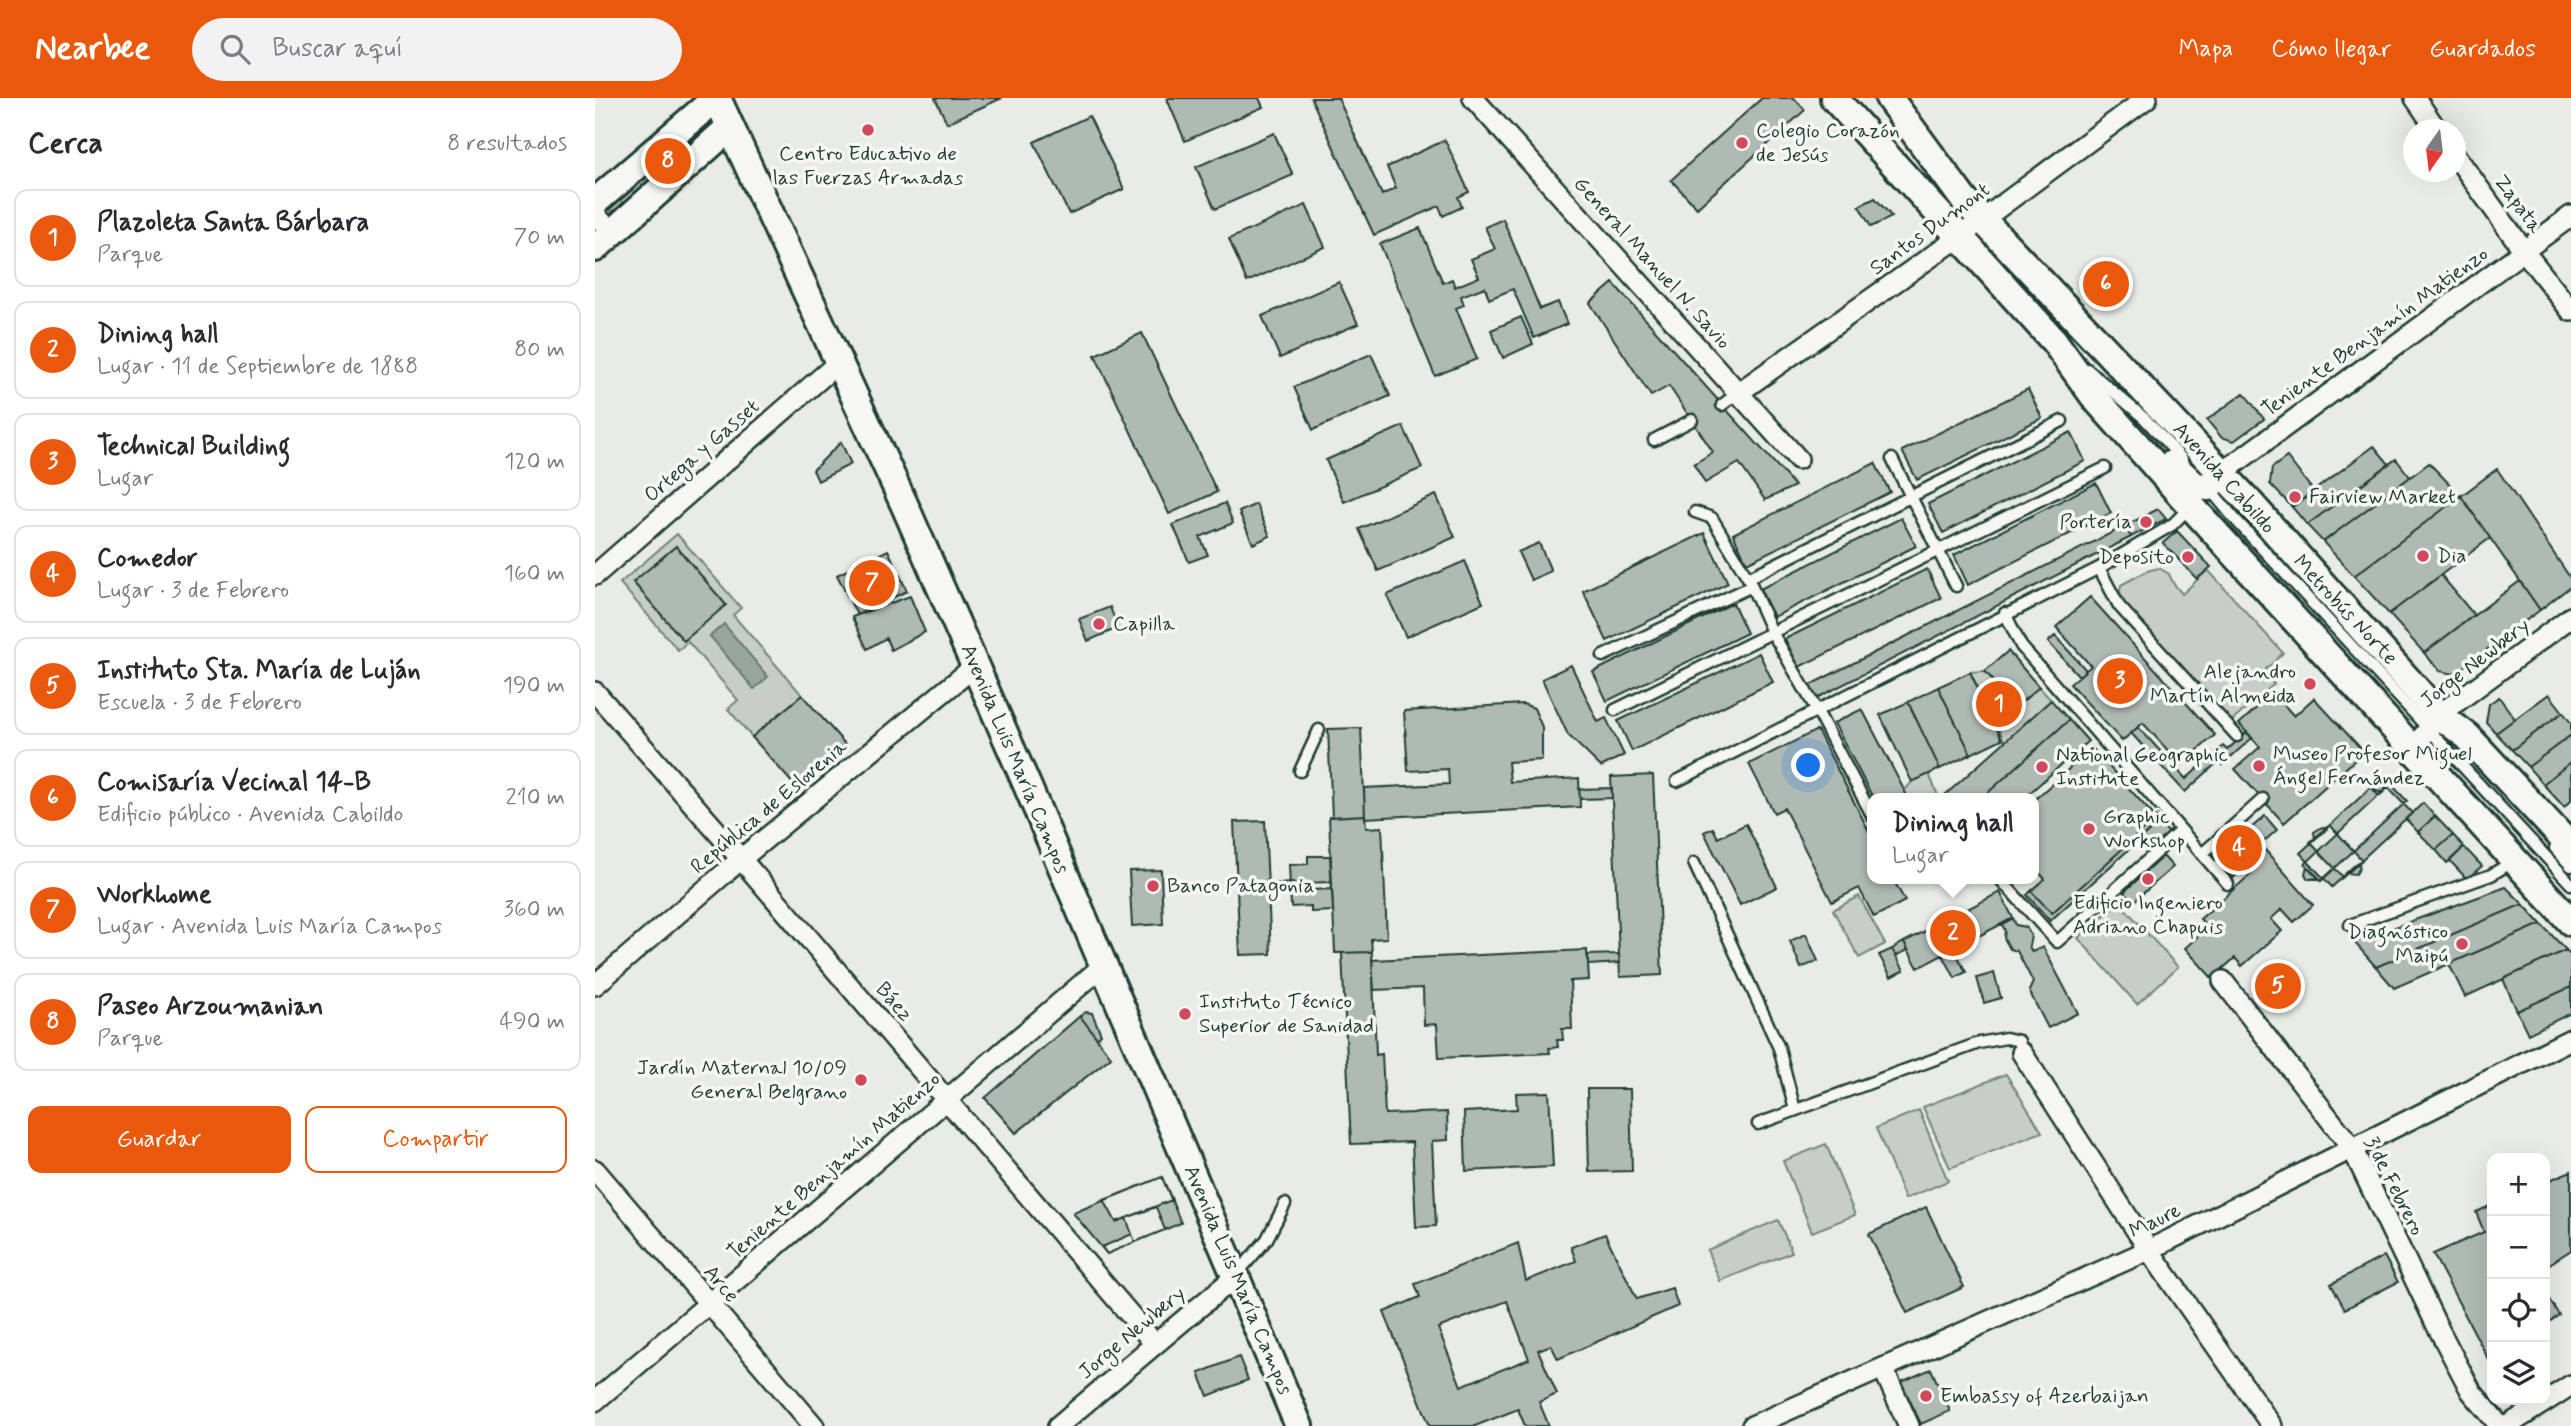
<!DOCTYPE html>
<html lang="es">
<meta charset="utf-8">
<style>
body{margin:0;font-family:Mynerve,sans-serif;background:#f2f2f3;color:#2b2b33}
.controls{position:absolute;right:21px;bottom:21px;display:grid;overflow:hidden;border-radius:14px;box-shadow:0 7px 28px #0002}
.controls button{width:63px;height:63px;display:grid;place-items:center;padding:0;border:0;border-bottom:2px solid #e1e1e2;background:#fff;color:#2b2b33;font:35px sans-serif}
.compass{position:absolute;left:1808px;top:21px;width:63px;height:63px;border-radius:50%;background:#fff;box-shadow:0 7px 28px #0002;rotate:194deg}
.you{position:absolute;left:1214px;top:668px;width:24px;height:24px;margin:-18px;border:5px solid #fff;border-radius:50%;background:#1a73e8;box-shadow:0 0 0 10px #1a73e833}
.badge{display:grid;place-items:center;width:46px;height:46px;border-radius:50%;background:#ea580c;color:#fff;font-size:23px;font-weight:700}
.pin{position:absolute;translate:-50% -50%;border:4px solid #fff;box-shadow:0 2px 7px #0006}
.popup{position:absolute;left:1272px;top:695px;width:172px;height:91px;box-sizing:border-box;display:grid;place-content:center;border-radius:14px;background:#fff;filter:drop-shadow(0 2px 5px #0005);font-size:23px;white-space:nowrap;color:#7c7c81}
.popup b{font-size:26px;color:#2b2b33}
.popup::after{content:'';position:absolute;left:50%;top:100%;margin-left:-14px;border:14px solid transparent;border-top-color:#fff}
.list{margin:0;padding:0;list-style:none}
h2{display:flex;justify-content:space-between;align-items:center;height:91px;margin:0;padding:0 28px;font-size:30px}
h2 small{font-size:23px;font-weight:400;color:#7c7c81}
.list li{display:grid;grid-template-columns:46px 1fr auto;gap:21px;align-items:center;box-sizing:border-box;height:98px;margin:0 14px 14px;padding:0 14px;border:2px solid #e1e1e2;border-radius:14px}
.list b{display:block;font-size:26px;white-space:nowrap}
.list p{margin:0;font-size:23px;white-space:nowrap;color:#7c7c81}
.list em{font-size:23px;font-style:normal;color:#7c7c81}
.actions{display:flex;gap:14px;padding:21px 28px}
.actions a{flex:1;padding:16px 0;border:2px solid #ea580c;border-radius:14px;text-align:center;font-size:24px;color:#ea580c}
.actions .main{background:#ea580c;color:#fff}
.icon{flex:none;width:38px;height:38px;fill:none;stroke:currentColor;stroke-width:2;stroke-linecap:round;stroke-linejoin:round}
.map{position:relative;flex:none;width:1976px;height:1328px;overflow:hidden}
header{display:flex;align-items:center;gap:42px;box-sizing:border-box;height:98px;padding:0 35px;background:#ea580c;color:#fff}
header strong{font-size:33px}
nav{display:flex;gap:38px;margin-inline-start:auto;font-size:24px}
.search{width:490px;height:63px;background:#f2f2f3;display:flex;align-items:center;gap:18px;box-sizing:border-box;padding:0 24px;border-radius:38px;color:#7c7c81;font-size:26px}
main{display:flex}
aside{flex:1;background:#fff}
.map>svg:first-child{display:block}
.green{fill:#c7cec9;stroke:#73867e;stroke-width:2}
.water{fill:#99a6a0;stroke:#687c75;stroke-width:2}
.building{fill:#b0bab5;stroke:#1f3d34;stroke-width:2;fill-rule:evenodd}
.lines{fill:none;stroke-linecap:round;stroke-linejoin:round}
.lane-casing{stroke:#1f3d34;stroke-width:15}
.street-casing{stroke:#1f3d34;stroke-width:24}
.secondary-casing{stroke:#1f3d34;stroke-width:32}
.lane{stroke:#f6f6f2;stroke-width:10}
.street{stroke:#f6f6f2;stroke-width:19}
.secondary{stroke:#f6f6f2;stroke-width:26}
.poi-dot{fill:#d1495b;stroke:#f6f6f2;stroke-width:2.5}
.labels{text-anchor:middle;dominant-baseline:central;stroke-width:7;stroke-linejoin:round;paint-order:stroke}
.poi-label{font-size:21px;fill:#1f3d34;stroke:#f6f6f2;text-anchor:start}
.street-label{font-size:21px;fill:#1f3d34;stroke:#f6f6f2}
</style>
<header>
<strong>Nearbee</strong>
<div class="search"><svg class="icon" aria-label="search" viewBox="0 0 24 24"><circle cx="10" cy="10" r="6"/><path d="M15 15l6 6"/></svg>Buscar aquí</div>
<nav><a>Mapa</a><a>Cómo llegar</a><a>Guardados</a></nav>
</header>
<main>
<aside>
<h2>Cerca<small>8 resultados</small></h2>
<ul class="list">
<li><span class="badge">1</span><div><b>Plazoleta Santa Bárbara</b><p>Parque</p></div><em>70 m</em></li>
<li><span class="badge">2</span><div><b>Dining hall</b><p>Lugar · 11 de Septiembre de 1888</p></div><em>80 m</em></li>
<li><span class="badge">3</span><div><b>Technical Building</b><p>Lugar</p></div><em>120 m</em></li>
<li><span class="badge">4</span><div><b>Comedor</b><p>Lugar · 3 de Febrero</p></div><em>160 m</em></li>
<li><span class="badge">5</span><div><b>Instituto Sta. María de Luján</b><p>Escuela · 3 de Febrero</p></div><em>190 m</em></li>
<li><span class="badge">6</span><div><b>Comisaría Vecinal 14-B</b><p>Edificio público · Avenida Cabildo</p></div><em>210 m</em></li>
<li><span class="badge">7</span><div><b>Workhome</b><p>Lugar · Avenida Luis María Campos</p></div><em>360 m</em></li>
<li><span class="badge">8</span><div><b>Paseo Arzoumanian</b><p>Parque</p></div><em>490 m</em></li>
</ul>
<div class="actions"><a class="main">Guardar</a><a>Compartir</a></div>
</aside>
<div class="map">
<svg width="1976" height="1328" viewBox="0 0 1976 1328">
<rect width="100%" height="100%" fill="#e9ebe7"/>
<filter id="ink" filterUnits="userSpaceOnUse"><feTurbulence type="fractalNoise" baseFrequency=".0143" numOctaves="2"/><feDisplacementMap in="SourceGraphic" scale="14" xChannelSelector="R" yChannelSelector="G"/><feConvolveMatrix kernelMatrix="1 2 1 2 8 2 1 2 1" color-interpolation-filters="sRGB"/></filter>
<g filter="url(#ink)">
<path class="green" d="M102,30L108,34L110,40L22,116L16,113L14,107Z
M82,436L146,510L138,517L207,597L157,639L133,611L143,602L93,544L83,552L25,485Z
M1564,470L1574,476L1578,485L1587,496L1613,472L1688,555L1668,574L1679,586L1636,624L1527,503L1525,493L1526,487L1552,473Z
M1390,573L1421,609L1444,589L1456,602L1410,644L1375,574Z
M1334,676L1344,700H1313L1309,693L1317,684Z
M1264,798L1290,846L1264,860L1238,812Z
M1524,804L1583,869L1542,906L1483,840Z
M1411,976L1447,1034L1355,1070L1328,1009Z
M1324,1012L1353,1083L1310,1101L1281,1030Z
M1231,1046L1260,1117L1217,1134L1188,1063Z
M1183,1122L1197,1154L1125,1183L1112,1152Z"/>
<path class="water" d="M129,526L173,579L159,591L115,538Z"/>
<path class="building" d="M340,0H407L352,25Z
M574,0H664L668,9L590,43L572,1Z
M716,0H743L787,97L801,90L792,69L850,42L874,94L863,99L867,109L848,118L844,108L779,137Z
M1167,0H1199L1210,12L1102,110L1076,82Z
M494,18L529,91L474,116L439,44Z
M679,35L698,77L620,111L601,69Z
M1280,100L1297,119L1276,129L1264,108Z
M711,107L730,149L652,184L634,141Z
M908,121L945,211L963,204L972,226L939,240L918,191L894,201L890,189L866,198L869,207L861,210L882,261L840,278L785,146L825,130L848,185L857,181L860,189L884,179L876,161L900,151L890,129Z
M744,184L763,226L685,260L667,218Z
M1018,185L1200,388L1170,402L1144,365L1110,385L1099,366L1118,354L1074,288L1056,298L995,205Z
M926,219L938,246L908,260L896,232Z
M547,235L622,394L574,416L500,257Z
M776,256L795,298L718,332L699,289Z
M1433,291L1447,320L1322,382L1307,353Z
M1649,295L1669,321L1639,343L1626,339L1612,322Z
M808,328L827,370L749,404L731,362Z
M1476,334L1490,363L1348,435L1333,406Z
M246,344L256,366L223,383L218,372Z
M1779,348L1794,366L1712,427L1697,409Z
M1692,359L1719,394L1697,409L1675,386L1677,370Z
M1801,361L1815,379L1728,444L1712,427Z
M1280,365L1295,394L1152,465L1138,436Z
M1834,365L1866,398L1759,478L1728,444Z
M1902,371L1976,481V488L1945,512L1866,398Z
M1501,385L1516,415L1373,487L1359,457Z
M841,397L860,439L783,473L764,431Z
M1866,398L1895,440L1794,516L1759,478Z
M630,405L638,425L605,439L613,457L594,464L578,427Z
M661,406L675,438L658,446L644,414Z
M1563,411L1571,421L1536,439L1530,428Z
M1306,420L1321,448L1179,519L1165,491Z
M1530,428L1536,439L1220,601L1213,588Z
M1582,433L1616,469L1602,481L1568,445Z
M1109,435L1133,485L1012,543L988,493Z
M944,445L956,473L936,482L923,454Z
M81,448L131,507L89,543L38,484Z
M293,452L312,493L262,517L242,477Z
M870,463L888,505L811,539L792,497Z
M1332,471L1346,500L1204,569L1190,541Z
M1846,477L1879,517L1829,555L1794,516Z
M1925,483L1945,512L1937,518L1859,576L1845,573L1829,555Z
M315,498L330,534L296,552L291,540L272,551L257,519Z
M1495,499L1620,637L1586,667L1548,625L1527,643L1475,586L1496,568L1461,529Z
M1138,505L1152,535L1012,603L998,574Z
M515,509L523,530L493,543L484,521Z
M1460,538L1491,572L1484,578L1453,544Z
M1413,553L1444,589L1421,609L1390,573Z
M1164,555L1178,584L1037,653L1023,623Z
M976,567L1003,624L1011,620L1029,657L1006,669L973,637L947,581Z
M1375,574L1407,641L1376,656L1343,589Z
M1343,589L1376,656L1345,671L1313,604Z
M1678,595L1699,618L1719,600L1769,654L1689,725L1640,671L1665,649L1644,626Z
M1954,596L1968,614L1917,652L1901,635Z
M207,597L250,646L200,688L157,639Z
M1904,599L1920,621L1901,635L1891,624L1894,606Z
M1456,602L1474,622L1387,700H1351L1349,698Z
M1313,604L1345,671L1317,684L1285,617Z
M928,606L939,610L947,629V662L913,664L915,684L984,680L985,709L770,720L769,690L854,686L853,671L813,673L809,613Z
M1267,611L1309,692L1313,700H1278L1239,625Z
M1968,614L1976,625V637L1933,669L1917,652Z
M1474,622L1493,643L1429,700H1387Z
M1543,629L1591,681L1628,648L1632,652L1652,634L1657,640L1627,667L1624,663L1590,694L1536,635Z
M766,630L770,717L737,719L733,631Z
M1222,632L1278,741V781H1298L1310,803L1279,819L1264,790L1237,804L1189,710L1179,715L1154,666Z
M1976,637V664L1948,686L1933,669Z
M1497,650L1561,720L1457,815L1436,793L1450,781L1438,768V703Z
M1976,664V703L1969,709L1948,686Z
M1058,677L1067,877L1025,879L1016,679Z
M1785,681L1793,690L1784,698L1776,689Z
M1785,681L1817,715L1737,789L1705,755Z
M1780 689a5 5 0 1 1 10 0a5 5 0 1 1-10 0Z
M1796,686L1812,703L1726,783L1710,766Z
M1017,690V700L985,701L984,691Z
M1828,705L1840,718L1823,734L1811,721Z
M770,717L771,730L787,729L792,840L776,841L777,854L740,855L734,719Z
M1670,718L1682,732L1665,747L1670,752L1638,780L1615,755L1640,733L1646,739Z
M1840,718L1858,737L1841,752L1823,734Z
M1561,720L1564,724L1455,823L1432,797L1436,793L1457,815Z
M670,723L676,856L645,857L639,724Z
M1564,724L1574,735L1554,753L1545,742Z
M1151,726L1182,789L1145,807L1109,734L1118,730L1123,740Z
M1735,727L1767,762L1748,779L1715,744Z
M1727,729L1732,731L1720,741L1719,734Z
M1858,737L1869,749L1852,765L1841,752Z
M1869,749L1887,768L1872,781L1855,763Z
M1670,752L1718,807L1699,824L1687,811L1676,821L1687,833L1647,868L1640,860L1617,880L1590,850L1613,829L1605,821L1656,776L1650,769Z
M713,758H735L738,813L716,814V808L696,809L694,767L713,766Z
M1568,758L1578,769L1538,804L1529,794Z
M1763,764L1765,769L1761,776L1751,775Z
M1712,768L1724,780L1713,781L1710,776Z
M566,772L568,826L537,828L534,773Z
M737,784V791L673,794L672,786Z
M1911,789L1928,806L1781,869L1759,844Z
M1405,794L1418,820L1323,870L1309,844Z
M1928,806L1946,826L1799,890L1781,869Z
M1418,820L1421,827L1431,829L1436,838L1434,848L1437,854L1448,849L1483,915L1453,930L1434,893L1438,884L1422,853L1415,851L1409,840L1410,833L1407,826Z
M1946,826L1971,852L1870,899L1854,866Z
M1211,836L1223,863L1206,870L1195,843Z
M1309,844L1313,852L1301,858L1297,851Z
M1297,851L1309,872L1296,879L1284,857Z
M1359,851L1371,874L1360,880L1348,857Z
M992,852L994,882L975,883L977,931H967L968,942H962L963,949L954,950L955,955L844,960L842,926L829,927L828,890L779,892L777,862Z
M1971,852L1976,858V889L1922,913L1908,881Z
M777,854L781,957L787,956L790,1016L852,1014L853,1042L837,1043L841,1128L821,1129L817,1044L756,1046L747,855Z
M1024,856L1025,865L993,867V857Z
M1399,875L1406,900L1389,905L1382,880Z
M1976,889V915L1933,936L1922,913Z
M491,914L497,915L506,936L502,940L485,918Z
M485,918L516,959L421,1035L390,1000Z
M992,991H1035L1037,1073L994,1074Z
M954,994L958,1069L871,1073L869,1014L922,1011L921,995Z
M1976,1073V1152L1950,1169V1084Z
M567,1079L577,1102L521,1124L509,1102Z
M567,1079L586,1125L512,1156L478,1115Z
M1897,1107V1266H1896L1838,1156L1889,1134L1881,1114Z
M561,1109L570,1132L540,1144L531,1120Z
M1331,1109L1369,1189L1312,1215L1274,1136Z
M537,1136L540,1144L512,1156L507,1149Z
M1010,1136L1042,1201L1077,1190L1083,1208L963,1261L956,1247L943,1252L962,1296L944,1304L954,1328H930L923,1311L880,1328H835L789,1214L825,1199L820,1186L923,1145L931,1183L981,1163L976,1149ZM912,1203L934,1261L866,1288L843,1230Z
M1789,1158L1803,1184L1750,1211L1736,1186Z
M1950,1195L1964,1217L1950,1227Z
M644,1259L653,1282L613,1298L604,1275Z
M1336,1271L1355,1313L1326,1326L1306,1284Z"/>
<g class="lines">
<g class="lane-casing">
<path id="lane" d="M1492,271L1549,320L1587,361
M1127,307L1143,295
M1059,342L1097,322
M1297,361L1361,488
M1614,390L1639,420L1976,786
M1100,414L1117,420L1153,480L1177,534L1221,611L1278,719
M1504,470L1524,508L1642,638
M1153,480L1467,323
M1410,515L1426,548L1633,786
M1008,558L1157,488
M1020,612L1510,370
M705,673L724,632
M1082,683L1504,470L1577,427L1594,410
M1960,750L1976,768
M1607,756L1668,701
M1099,765L1184,950L1200,1012
M1405,781L1462,844L1586,732
M1755,827L1896,777L1917,764
M1163,1026L1384,945L1411,940L1424,943L1427,955
M641,1177L672,1141L690,1106"/>
</g>
<g class="street-casing">
<path id="street" d="M878,0L1203,361
M1820,0L1842,32
M1860,57L1929,153L1976,213
M0,116L17,135
M1143,295L1364,139L1552,0
M1618,385L1627,375L1976,118
M0,477L244,264
M0,594L146,761L560,1246
M1818,651L1844,617L1976,519
M1628,883L1757,1050L1841,1226L1876,1293L1905,1328
M0,887L146,761L380,568
M1427,955L1554,1152L1677,1328
M0,1072L219,1328
M1288,1270L1314,1328
M0,1303L509,867
M463,1328L641,1178
M1157,1328L1554,1152L1976,941
M1912,1328L1976,1287"/>
</g>
<g class="secondary-casing">
<path id="secondary" d="M122,0L310,408L432,687L704,1328
M1239,0L1459,243L1500,300L1596,408L1976,824
M1294,0L1369,102L1655,405L1844,617L1872,638L1976,749
M0,104L121,0
M0,150L135,29
M1577,366L1600,388L1614,389"/>
</g>
<use href="#lane" class="lane"/>
<use href="#street" class="street"/>
<use href="#secondary" class="secondary"/>
</g>
</g>
<g class="poi-dot">
<circle cx="273" cy="32" r="7"/>
<circle cx="1147" cy="45" r="7"/>
<circle cx="1700" cy="399" r="7"/>
<circle cx="1551" cy="424" r="7"/>
<circle cx="1828" cy="458" r="7"/>
<circle cx="1593" cy="459" r="7"/>
<circle cx="504" cy="526" r="7"/>
<circle cx="1715" cy="586" r="7"/>
<circle cx="1664" cy="668" r="7"/>
<circle cx="1447" cy="669" r="7"/>
<circle cx="1494" cy="731" r="7"/>
<circle cx="1553" cy="781" r="7"/>
<circle cx="558" cy="788" r="7"/>
<circle cx="1867" cy="846" r="7"/>
<circle cx="590" cy="916" r="7"/>
<circle cx="266" cy="982" r="7"/>
<circle cx="1331" cy="1298" r="7"/>
</g>
<g class="labels">
<g class="poi-label">
<text x="1161" y="33">Colegio Corazón<tspan x="1161" dy="24">de Jesús</tspan></text>
<text x="273" y="56" text-anchor="middle">Centro Educativo de<tspan x="273" dy="24">las Fuerzas Armadas</tspan></text>
<text x="1714" y="399">Fairview Market</text>
<text x="1537" y="424" text-anchor="end">Portería</text>
<text x="1842" y="458">Dia</text>
<text x="1579" y="459" text-anchor="end">Deposito</text>
<text x="518" y="526">Capilla</text>
<text x="1701" y="574" text-anchor="end">Alejandro<tspan x="1701" dy="24">Martín Almeida</tspan></text>
<text x="1678" y="656">Museo Profesor Miguel<tspan x="1678" dy="24">Ángel Fernández</tspan></text>
<text x="1461" y="657">National Geographic<tspan x="1461" dy="24">Institute</tspan></text>
<text x="1508" y="719">Graphic<tspan x="1508" dy="24">Workshop</tspan></text>
<text x="572" y="788">Banco Patagonia</text>
<text x="1553" y="805" text-anchor="middle">Edificio Ingeniero<tspan x="1553" dy="24">Adriano Chapuis</tspan></text>
<text x="1853" y="834" text-anchor="end">Diagnóstico<tspan x="1853" dy="24">Maipú</tspan></text>
<text x="604" y="904">Instituto Técnico<tspan x="604" dy="24">Superior de Sanidad</tspan></text>
<text x="252" y="970" text-anchor="end">Jardín Maternal 10/09<tspan x="252" dy="24">General Belgrano</tspan></text>
<text x="1345" y="1298">Embassy of Azerbaijan</text>
</g>
<g class="street-label">
<text transform="translate(1923 106) rotate(54)">Zapata</text>
<text transform="translate(1335 131) rotate(-36)">Santos Dumont</text>
<text transform="translate(1057 165) rotate(48)">General Manuel N. Savio</text>
<text transform="translate(1780 234) rotate(-36)">Teniente Benjamín Matienzo</text>
<text transform="translate(107 353) rotate(-41)">Ortega y Gasset</text>
<text transform="translate(1629 380) rotate(48)">Avenida Cabildo</text>
<text transform="translate(1750 512) rotate(47)">Metrobús Norte</text>
<text transform="translate(1880 565) rotate(-38)">Jorge Newbery</text>
<text transform="translate(420 661) rotate(67)">Avenida Luis María Campos</text>
<text transform="translate(174 709) rotate(-40)">República de Eslovenia</text>
<text transform="translate(299 904) rotate(49)">Báez</text>
<text transform="translate(239 1068) rotate(-41)">Teniente Benjamín Matienzo</text>
<text transform="translate(1799 1088) rotate(63)">3 de Febrero</text>
<text transform="translate(1560 1123) rotate(-26)">Maure</text>
<text transform="translate(643 1182) rotate(67)">Avenida Luis María Campos</text>
<text transform="translate(126 1186) rotate(50)">Arce</text>
<text transform="translate(537 1235) rotate(-40)">Jorge Newbery</text>
</g>
</g>
</svg>
<div class="controls">
<button>+</button>
<button>−</button>
<button><svg class="icon" aria-label="locate" viewBox="0 0 24 24"><circle cx="12" cy="12" r="6"/><path d="M12 2v4M12 18v4M2 12h4M18 12h4"/></svg></button>
<button><svg class="icon" aria-label="layers" viewBox="0 0 24 24"><path d="M12 4l9 5-9 5-9-5zM3 14l9 5 9-5"/></svg></button>
</div>
<svg class="compass" viewBox="-18 -18 36 36"><path d="M0-13l5 13h-10z" fill="#e53935"/><path d="M0 13l5-13h-10z" fill="#7c7c81"/></svg>
<div class="you"></div>
<div class="pin badge" style="left:1404px;top:606px">1</div>
<div class="pin badge" style="left:1358px;top:835px">2</div>
<div class="popup"><b>Dining hall</b>Lugar</div>
<div class="pin badge" style="left:1525px;top:583px">3</div>
<div class="pin badge" style="left:1644px;top:750px">4</div>
<div class="pin badge" style="left:1683px;top:888px">5</div>
<div class="pin badge" style="left:1511px;top:186px">6</div>
<div class="pin badge" style="left:277px;top:485px">7</div>
<div class="pin badge" style="left:73px;top:63px">8</div>
</div>
</main>
